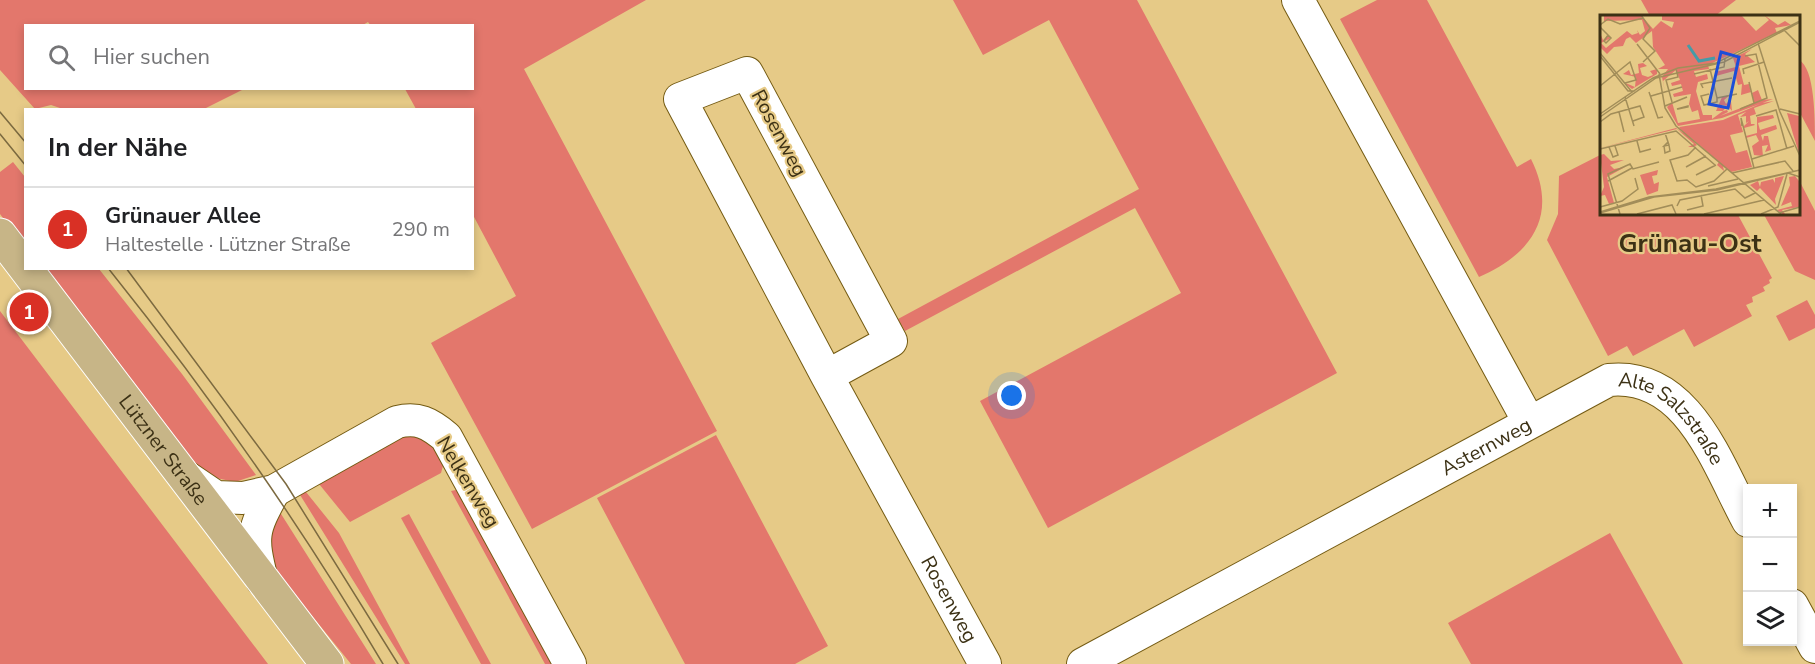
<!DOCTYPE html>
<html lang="de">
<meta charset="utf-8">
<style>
body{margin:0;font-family:"Nunito Sans",sans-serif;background:#f6f6f6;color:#202124}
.controls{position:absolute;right:18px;bottom:18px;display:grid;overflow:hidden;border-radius:0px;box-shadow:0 3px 9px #0003}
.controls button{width:54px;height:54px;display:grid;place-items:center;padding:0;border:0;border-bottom:2px solid #e0e0e0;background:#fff;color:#202124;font:30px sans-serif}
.you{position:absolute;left:1012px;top:396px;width:21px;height:21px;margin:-15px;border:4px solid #fff;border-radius:50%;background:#1a73e8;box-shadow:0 0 0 9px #1a73e833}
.badge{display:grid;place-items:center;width:39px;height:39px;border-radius:50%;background:#d93025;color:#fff;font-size:20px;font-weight:700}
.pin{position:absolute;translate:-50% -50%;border:3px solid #fff;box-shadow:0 2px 6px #0006}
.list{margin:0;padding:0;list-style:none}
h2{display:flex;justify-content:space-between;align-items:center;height:78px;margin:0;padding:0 24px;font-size:26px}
h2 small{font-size:20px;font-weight:400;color:#757577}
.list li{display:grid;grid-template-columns:39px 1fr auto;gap:18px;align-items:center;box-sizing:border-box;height:84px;padding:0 24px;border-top:2px solid #e0e0e0}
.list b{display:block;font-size:22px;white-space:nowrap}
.list p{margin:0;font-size:20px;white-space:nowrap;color:#757577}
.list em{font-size:20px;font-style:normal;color:#757577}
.icon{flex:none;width:33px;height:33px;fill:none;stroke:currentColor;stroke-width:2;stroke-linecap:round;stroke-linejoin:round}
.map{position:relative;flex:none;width:1815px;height:664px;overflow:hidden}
.search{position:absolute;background:#fff;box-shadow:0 3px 9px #0003;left:24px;top:24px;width:450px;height:66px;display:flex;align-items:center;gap:15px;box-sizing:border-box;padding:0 21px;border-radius:0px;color:#757577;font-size:22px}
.panel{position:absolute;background:#fff;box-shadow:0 3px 9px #0003;left:24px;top:108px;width:450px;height:162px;border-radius:0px}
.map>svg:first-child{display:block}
.green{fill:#e3776c}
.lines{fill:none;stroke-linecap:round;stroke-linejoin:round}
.minor-casing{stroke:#745b13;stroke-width:34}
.major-casing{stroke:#fff;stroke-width:35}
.minor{stroke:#fff;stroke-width:32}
.major{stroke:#c7b587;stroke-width:33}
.tram{stroke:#7c6a40;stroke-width:1.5}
.labels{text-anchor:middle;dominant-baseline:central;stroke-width:4.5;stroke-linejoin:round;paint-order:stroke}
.street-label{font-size:20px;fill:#3c3115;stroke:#e6ca87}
.district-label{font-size:26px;font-weight:bold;fill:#3c3115;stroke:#e6ca87}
.inset-river{fill:none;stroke:#469ba7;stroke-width:3}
.inset-road{fill:none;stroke:#a28d59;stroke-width:1.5}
.view{fill:#1d4ed8;fill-opacity:0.15;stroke:#1d4ed8;stroke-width:3}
.inset-edge{fill:none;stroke:#3c3115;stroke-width:3}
</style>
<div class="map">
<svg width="1815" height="664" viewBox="0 0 1815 664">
<rect width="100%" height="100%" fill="#e6ca87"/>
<path class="green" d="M0,0H646L524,69L717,431L532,529L431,343L516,296L473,215L472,110L416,109L405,89L472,88V26H371L368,22L361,26H26V88L244,89L204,109L66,110L51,105L35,109L0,70Z
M953,0H1137L1337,373L1048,528L980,401L1181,293L1135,208L905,331L898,319L1139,189L1049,20L983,55Z
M1377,0H1427L1517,167L1531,159C1559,215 1532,254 1479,277L1340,19Z
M1641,0H1736L1715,16H1650Z
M1799,60C1815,68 1815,120 1815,141L1799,111Z
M1602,154V213H1737L1772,278L1769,280L1770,283L1763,287L1765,291L1752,297L1753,302L1746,305L1752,316L1694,347L1684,329L1633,356L1627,346L1608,356L1547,240L1558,214L1559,176Z
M13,162L25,177V248L0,214V172Z
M1799,180L1815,211V280L1795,271L1763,213H1798Z
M41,269H99L182,374L256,475L235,482L202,475Z
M1807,300L1815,315V328L1789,341L1776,316Z
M0,311L268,664H0Z
M409,434L430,441L445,459L441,473L350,522L315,479L382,442Z
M716,435L828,646L795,664H685L597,498Z
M302,487L339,533L410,664H405L297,490Z
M461,489L557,664H545L451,491Z
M276,506L376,664H351L275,570L266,523Z
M409,514L491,664H481L401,518Z
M1610,533L1683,664H1471L1448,623Z"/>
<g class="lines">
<g class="minor-casing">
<g id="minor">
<path d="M1298,0L1529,422"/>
<path id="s1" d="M827,376L891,341L747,73L680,99L827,376L985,664"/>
<path d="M185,476L216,497L243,498L274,491L397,422C418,417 429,423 446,437L570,664"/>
<path d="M262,580C251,536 252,531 274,491"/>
<path d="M1792,605L1815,647"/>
<path id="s2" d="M1083,664L1609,380C1688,372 1717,464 1748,521"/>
</g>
</g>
<g class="major-casing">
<g id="major">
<path id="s3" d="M0,235L327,664"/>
</g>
</g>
<use href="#minor" class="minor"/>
<use href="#major" class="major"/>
<path class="tram" d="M0,112L26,143
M0,134L26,166
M108,268C209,394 301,525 383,664
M126,268L286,484L398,664"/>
</g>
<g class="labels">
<g class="street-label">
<text transform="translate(779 133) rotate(62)">Rosenweg</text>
<text stroke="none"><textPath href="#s2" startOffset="676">Alte Salzstraße</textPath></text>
<text stroke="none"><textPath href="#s2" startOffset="458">Asternweg</textPath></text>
<text stroke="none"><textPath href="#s3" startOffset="270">Lützner Straße</textPath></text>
<text transform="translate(468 482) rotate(59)">Nelkenweg</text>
<text stroke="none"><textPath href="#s1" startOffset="1017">Rosenweg</textPath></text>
</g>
<g class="district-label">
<text x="1690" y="243">Grünau-Ost</text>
</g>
</g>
<g transform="translate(1600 15)">
<rect width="200" height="200" fill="#e6ca87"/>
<path d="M4,0H41L53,14L61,6L72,13L74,7L62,5V0H141L156,16L169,5L164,0L178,10L185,6L191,10L175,13L177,18L108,50L109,54L94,56L96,62L107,59L108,64L98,67L96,76L103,100H112V104L123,96H116L122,82L130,80L124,85L126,89L128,87L131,86L132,96L128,91L122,90L119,93L126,92L123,96L127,95L128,97L120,101L154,88L152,78L158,75L162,85L173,84L122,103L78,111L67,92L72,87L78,108L100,104L98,95L92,97L89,89L91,79L74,82L73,79L83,76L81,69L72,71L71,68L80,65L76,55L63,66L65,77L62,62L68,54H58L65,50L53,32L52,16L36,28L30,22L26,24L23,31L14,32L7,39L0,32V18L3,25L8,20L11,23L1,28L6,33L27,16L32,20L38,18L37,15L40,20L45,16L42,5L4,6ZM152,34L145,39L155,47L139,51L144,70L149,69L151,77L141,80L142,69L138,70L134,56L116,61L115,57L136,52L133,43ZM43,48L47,51L40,53L42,60L48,62L53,60L50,56L57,54V59L32,74L23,67L35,72L36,62L23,59L29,55L31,60L39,58L38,49ZM174,86L154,93L156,99L150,101L151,109H154L155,110L144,113L146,121L157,118V102L173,100L174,103L158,108L160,115L176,110L177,114L161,120L163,126L164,121H168L171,135L165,137L168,130L162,131L163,141L154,140L152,131L159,126L156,120L146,123L143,112L149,106L146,108V101L140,102L146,97L138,100L143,117L130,120L136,138L147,135L152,152L131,157L123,151L124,156L117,150L119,147L90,122L97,130L93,132H88L94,129L77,114L0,133L76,113L83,118L79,112L123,105L162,88ZM187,98L199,101V138L193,119ZM4,139L11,146L24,145L10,150L14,154L25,152L7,162L14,188L9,189L5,180L0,181L4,172L0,140ZM58,155L57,160L52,161L54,169L59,167L58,176L47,180L40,160ZM184,161L175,184L176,190L160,173L157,176L150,170L158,166L160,172L161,167L173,164L175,168V163ZM195,161L199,166V192L182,195L185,199H182L177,195L192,191L191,187L181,191L190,170L189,162Z" fill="#e3776c"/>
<path class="inset-river" d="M88,30L99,46L115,43"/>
<path class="inset-road" d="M41,0L50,13L43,24L55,36L43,47M0,10L8,4L20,9L43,3M0,12L11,23L6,28L4,26L8,20M184,15L200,31M158,28L180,97L200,141M37,29L60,59M0,38L32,77M0,41L28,76H35M110,54L117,83M59,59L65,93L76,111L181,199M94,59L124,52L125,44M144,59L143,54L164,47M149,67L154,88M0,71L30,47L36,65L25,68M103,73L101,69L132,63M49,77L58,103L63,102M109,79L101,81L104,90L117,87V83M51,81L82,72M25,82L34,111M117,83L137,79M72,87L66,65L78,62L76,54M65,91L87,82M88,91V92L78,94H77ZM140,94L167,83L156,39L145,41M180,94L200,99M19,97L24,117M0,99L53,63L78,53L116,48L200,6M156,101L176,95L187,134M0,102L56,63L124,47L200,7M0,107L11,99L40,91L44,102L33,106M142,111L141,103L154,153M65,118L69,130L64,131L68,127M37,126L40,137L51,134M64,131L65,138L70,136L69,130M9,132L13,142L18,140L15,131M96,132L88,140L70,145L77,166L87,165L96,172L114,166L127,154M0,134L76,116L115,150M152,144L194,131M86,152L106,141M132,158L185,146L193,156M96,160L116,150M8,166L32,153M108,171L138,164M77,191L80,185L135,174L145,183L155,178M0,192L22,186L38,174L35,163M87,195L103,191L101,180M0,197L49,182L116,174L200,155M0,198L54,182L117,175L188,158L200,162M179,198L200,192M20,199L8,159L30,149L33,154L59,147M37,199L72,190L76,199M104,199L164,185M161,199L178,192L187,159"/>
<path class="view" d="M121,37L139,42L128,93L109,89Z"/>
<rect width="200" height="200" class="inset-edge"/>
</g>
</svg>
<div class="controls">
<button>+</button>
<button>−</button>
<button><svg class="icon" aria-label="layers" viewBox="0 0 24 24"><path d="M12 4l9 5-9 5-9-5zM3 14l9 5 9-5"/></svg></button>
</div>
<div class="you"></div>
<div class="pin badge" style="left:29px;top:312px">1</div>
<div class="search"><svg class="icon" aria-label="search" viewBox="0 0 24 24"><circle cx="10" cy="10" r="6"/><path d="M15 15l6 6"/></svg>Hier suchen</div>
<section class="panel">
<h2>In der Nähe<small></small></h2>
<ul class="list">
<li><span class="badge">1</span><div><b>Grünauer Allee</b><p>Haltestelle · Lützner Straße</p></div><em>290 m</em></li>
</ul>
</section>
</div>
